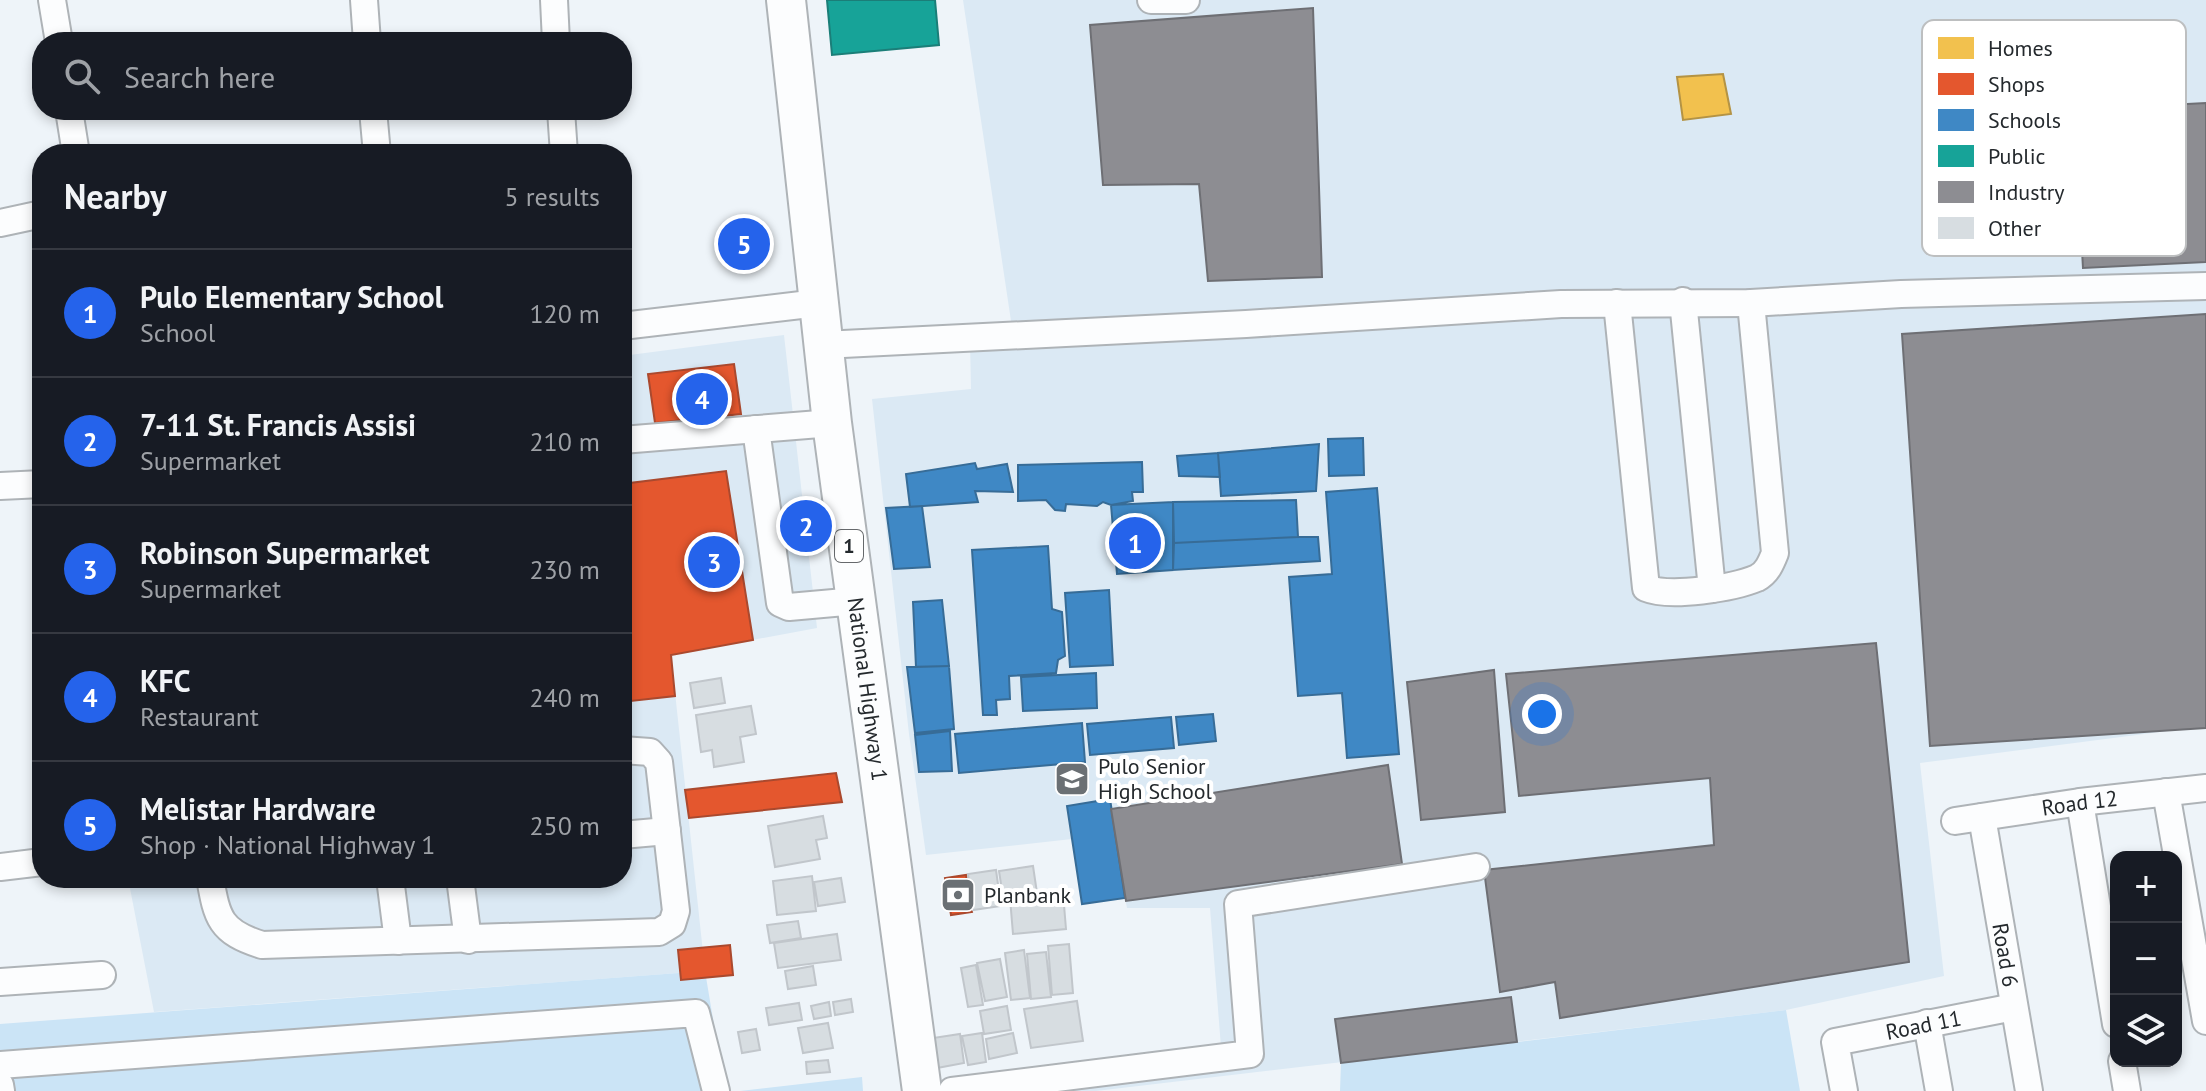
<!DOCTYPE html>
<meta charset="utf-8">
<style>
body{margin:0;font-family:"PT Sans",sans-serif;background:#242831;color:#f1f3f6}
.controls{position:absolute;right:24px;bottom:24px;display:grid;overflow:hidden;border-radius:16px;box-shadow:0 4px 12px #0003}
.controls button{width:72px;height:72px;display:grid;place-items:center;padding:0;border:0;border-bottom:2px solid #363941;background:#171b24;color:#f1f3f6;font:40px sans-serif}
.you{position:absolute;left:1542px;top:714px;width:28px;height:28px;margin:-20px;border:6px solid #fff;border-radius:50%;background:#1a73e8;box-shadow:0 0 0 12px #1a73e833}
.badge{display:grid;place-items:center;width:52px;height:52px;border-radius:50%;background:#2563eb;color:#fff;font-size:26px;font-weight:700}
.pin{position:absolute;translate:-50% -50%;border:4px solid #fff;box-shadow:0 2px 8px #0006}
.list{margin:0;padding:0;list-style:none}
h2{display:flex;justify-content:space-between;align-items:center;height:104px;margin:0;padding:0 32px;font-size:34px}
h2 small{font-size:26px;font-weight:400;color:#9ea1a6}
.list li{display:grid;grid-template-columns:52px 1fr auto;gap:24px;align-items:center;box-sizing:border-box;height:128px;padding:0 32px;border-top:2px solid #363941}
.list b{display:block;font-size:30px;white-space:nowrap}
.list p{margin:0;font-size:26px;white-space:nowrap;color:#9ea1a6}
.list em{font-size:26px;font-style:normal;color:#9ea1a6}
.icon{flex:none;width:44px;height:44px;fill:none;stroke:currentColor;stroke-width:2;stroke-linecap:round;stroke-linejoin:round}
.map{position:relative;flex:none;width:2206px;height:1091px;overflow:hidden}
.search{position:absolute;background:#171b24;box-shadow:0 4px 12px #0003;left:32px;top:32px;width:600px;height:88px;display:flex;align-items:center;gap:20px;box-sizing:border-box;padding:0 28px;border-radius:32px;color:#9ea1a6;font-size:30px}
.panel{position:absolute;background:#171b24;box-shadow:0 4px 12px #0003;left:32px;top:144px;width:600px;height:744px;border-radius:32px}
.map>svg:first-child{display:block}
.built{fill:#dbe9f4}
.green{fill:#cbe4f6}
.homes{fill:#f2c14e;stroke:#b49344;stroke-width:2}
.shops{fill:#e4572e;stroke:#aa492e;stroke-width:2}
.schools{fill:#3f88c5;stroke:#376c97;stroke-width:2}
.public{fill:#17a398;stroke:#1b7e78;stroke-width:2}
.industry{fill:#8d8d92;stroke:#6e6f74;stroke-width:2}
.building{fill:#d7dde1;stroke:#c1c6cb;stroke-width:2}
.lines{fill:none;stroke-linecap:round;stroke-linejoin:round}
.minor-casing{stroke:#aeb3b7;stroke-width:30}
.highway-casing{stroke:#aeb3b7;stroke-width:42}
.minor{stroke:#fcfdfe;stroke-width:26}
.highway{stroke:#fcfdfe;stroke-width:38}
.labels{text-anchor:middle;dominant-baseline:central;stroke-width:8;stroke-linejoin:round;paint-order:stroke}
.shield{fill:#fff;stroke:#66696c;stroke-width:2}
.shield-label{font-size:20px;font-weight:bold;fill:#24292d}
.street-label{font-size:22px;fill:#24292d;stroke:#fff}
.poi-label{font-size:22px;fill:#24292d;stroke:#fff;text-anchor:start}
.key{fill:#fff;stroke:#bdbfc0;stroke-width:2}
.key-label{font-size:22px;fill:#24292d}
</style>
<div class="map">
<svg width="2206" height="1091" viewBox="0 0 2206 1091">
<rect width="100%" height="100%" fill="#eef4f9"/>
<path class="built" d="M963,0H2206V726L1920,763L1944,976L1786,1010L1096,1091H952L1221,1047L1210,908H1127L1125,898L1082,904L1072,839L926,855L909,734L872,399L971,389L970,341H1014Z
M784,335L817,628L671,655L705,971L154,1012L128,878H622V356Z"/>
<path class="green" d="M705,971L725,1091H0V1024Z
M1786,1010L1800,1091H1340L1341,1063Z
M862,1077L863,1091H740Z"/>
<path class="homes" d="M1723,74L1731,114L1683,120L1677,77Z"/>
<path class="shops" d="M734,364L741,414L655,423L648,374Z
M726,471L753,640L671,655L675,696L622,702V484Z
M836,773L842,802L689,818L685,790Z
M966,875L972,912L951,915L945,878Z
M730,945L733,975L681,980L678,950Z"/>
<path class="schools" d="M1363,438L1364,475L1329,476L1328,439Z
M1319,444L1316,491L1221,496L1218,453Z
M1218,453L1220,477L1179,476L1177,456Z
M1142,462L1143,492H1132L1133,501L1111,505L1103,502L1097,506L1066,504L1065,511L1055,510L1046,500L1018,501V465Z
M975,463L977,469L1007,464L1013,492L975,491L978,502L910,507L906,474Z
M1377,488L1399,754L1347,758L1342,693L1298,696L1289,577L1332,574L1326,492Z
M1296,500L1298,537L1174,543L1173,502Z
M1173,502V570L1117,574L1111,505Z
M922,506L930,567L894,569L886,508Z
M1298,537H1318L1320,561L1173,570L1174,543Z
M1048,546L1052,609L1062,612L1065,656L1058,660L1056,673L1009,676L1010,699L996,700L997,715H983L972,550Z
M1109,590L1113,665L1070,667L1065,593Z
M942,600L949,666L916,667L913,602Z
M949,666L954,729L915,733L907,667Z
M1096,673L1097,708L1023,711L1021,677Z
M1213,714L1216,741L1179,745L1176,717Z
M1171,717L1174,748L1090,755L1087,724Z
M1082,723L1085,762L959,773L955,734Z
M950,731L952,771L919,772L915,735Z
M1110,799L1125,898L1082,904L1067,806Z"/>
<path class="public" d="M827,0H935L939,45L832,55Z"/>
<path class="industry" d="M1313,8L1322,277L1208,281L1199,184L1103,185L1090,25Z
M2206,103V262L2083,268L2074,110Z
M2206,314V728L1930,746L1902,334Z
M1876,643L1909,962L1560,1018L1555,982L1500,992L1484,870L1714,845L1710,778L1519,796L1506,674Z
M1494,670L1505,812L1421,820L1407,682Z
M1388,765L1402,864L1126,901L1111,809Z
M1511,997L1517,1042L1341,1063L1335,1019Z"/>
<path class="building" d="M721,678L725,703L694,708L690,683Z
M751,706L756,734L740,737L744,762L714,767L712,750L701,752L696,715Z
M823,816L827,838L816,840L820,859L775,867L768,826Z
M1033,866L1037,893L1003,897L999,871Z
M996,870L1001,906L973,910L968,874Z
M812,876L816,911L777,915L773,881Z
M841,878L845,902L818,906L814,882Z
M1063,893L1066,929L1013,934L1010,898Z
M798,921L801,938L770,943L767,925Z
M837,934L841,960L778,968L774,943Z
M1069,944L1073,993L1052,995L1048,946Z
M1024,950L1030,998L1011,1000L1005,953Z
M1046,952L1051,997L1031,999L1027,954Z
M1000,959L1007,997L985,1001L977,963Z
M976,965L983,1005L968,1007L961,968Z
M813,966L816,985L788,989L785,971Z
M851,999L853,1012L835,1015L833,1002Z
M1077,1001L1083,1041L1031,1048L1024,1009Z
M829,1002L831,1016L814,1019L811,1006Z
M799,1003L802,1020L769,1025L766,1008Z
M1007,1006L1011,1030L984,1034L980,1011Z
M828,1023L833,1048L803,1053L798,1028Z
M756,1029L760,1050L742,1053L738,1032Z
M982,1033L986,1062L968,1065L962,1036Z
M1013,1033L1017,1053L989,1059L986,1039Z
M960,1034L964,1063L937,1068L933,1038Z
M828,1060L830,1072L807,1074L806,1062Z"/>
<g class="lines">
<g class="minor-casing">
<g id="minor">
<path d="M52,0L59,42"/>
<path d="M364,0L367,42"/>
<path d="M554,0L556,42"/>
<path d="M1151,0H1186"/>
<path d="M69,110L76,154"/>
<path d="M373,110L377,154"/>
<path d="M561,110L564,154"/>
<path d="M0,223L42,214"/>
<path d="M1683,301L1712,589"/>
<path d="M1617,303L1646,588C1670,598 1733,588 1757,578C1767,573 1771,563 1775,553L1751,303"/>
<path d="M622,326L818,303"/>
<path d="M823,345L1246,324L1561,304L1751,303L1901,294L2206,286"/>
<path d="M756,429L780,603L789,607L856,601"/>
<path d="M622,440L832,423"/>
<path d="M0,486L42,484"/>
<path d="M2166,792L2206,1021"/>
<path d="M2080,802L2116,1024"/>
<path id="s1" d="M1982,817L2029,1091"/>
<path id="s2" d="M1955,821L2080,802L2206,788"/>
<path d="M622,835L667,831"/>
<path d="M0,867L42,862"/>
<path d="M210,878C217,918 220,932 262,945L659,932L672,924L676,911L659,762L650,752L622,750"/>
<path d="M390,878L398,941"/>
<path d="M460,878L468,940"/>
<path d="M0,982L102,975"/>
<path d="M1927,1023L1939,1091"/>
<path d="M2122,1061L2127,1091"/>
<path d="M0,1065L696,1013L716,1091"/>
<path d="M0,1085L1,1091"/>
<path d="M952,1091L1250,1054L1238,904L1476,867"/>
<path id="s3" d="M1844,1091L1835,1042L2014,1007"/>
</g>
</g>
<g class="highway-casing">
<g id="highway">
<path id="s4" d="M786,0L832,423L922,1091"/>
</g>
</g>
<use href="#minor" class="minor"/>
<use href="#highway" class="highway"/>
</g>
<defs>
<g id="school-square" transform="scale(1.8)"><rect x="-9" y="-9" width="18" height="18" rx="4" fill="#6b7074" stroke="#fff"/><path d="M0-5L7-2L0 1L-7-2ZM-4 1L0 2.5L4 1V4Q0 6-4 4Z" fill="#fff"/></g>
<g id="bank-square" transform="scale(1.8)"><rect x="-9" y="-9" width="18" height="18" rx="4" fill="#6b7074" stroke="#fff"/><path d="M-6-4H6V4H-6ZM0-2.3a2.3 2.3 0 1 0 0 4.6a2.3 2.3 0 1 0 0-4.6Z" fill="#fff"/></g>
</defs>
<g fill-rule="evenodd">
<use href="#school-square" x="1072" y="779"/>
<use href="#bank-square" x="958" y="895"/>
</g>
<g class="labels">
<rect class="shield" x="835" y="530" width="28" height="32" rx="6"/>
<g class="shield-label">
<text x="849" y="546">1</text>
</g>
<g class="street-label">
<text stroke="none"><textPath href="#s4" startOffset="694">National Highway 1</textPath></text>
<text stroke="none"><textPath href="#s2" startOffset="126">Road 12</textPath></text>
<text stroke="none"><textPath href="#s1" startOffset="140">Road 6</textPath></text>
<text stroke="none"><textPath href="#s3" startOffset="140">Road 11</textPath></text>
</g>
<g class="poi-label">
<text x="1098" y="766">Pulo Senior<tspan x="1098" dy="25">High School</tspan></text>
<text x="984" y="895">Planbank</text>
</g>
</g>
<rect x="1922" y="20" width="264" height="236" rx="12" class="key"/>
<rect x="1938" y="37" width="36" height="22" fill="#f2c14e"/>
<rect x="1938" y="73" width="36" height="22" fill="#e4572e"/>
<rect x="1938" y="109" width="36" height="22" fill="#3f88c5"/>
<rect x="1938" y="145" width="36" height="22" fill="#17a398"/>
<rect x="1938" y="181" width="36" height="22" fill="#8d8d92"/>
<rect x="1938" y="217" width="36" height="22" fill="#d7dde1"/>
<g class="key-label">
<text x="1988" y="56">Homes</text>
<text x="1988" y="92">Shops</text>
<text x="1988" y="128">Schools</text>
<text x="1988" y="164">Public</text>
<text x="1988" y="200">Industry</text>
<text x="1988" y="236">Other</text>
</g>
</svg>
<div class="controls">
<button>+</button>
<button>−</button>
<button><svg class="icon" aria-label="layers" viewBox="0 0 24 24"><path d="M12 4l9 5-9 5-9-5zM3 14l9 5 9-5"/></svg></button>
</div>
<div class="you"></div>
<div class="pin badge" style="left:1135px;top:543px">1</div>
<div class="pin badge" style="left:806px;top:526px">2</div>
<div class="pin badge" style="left:714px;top:562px">3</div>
<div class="pin badge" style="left:702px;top:399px">4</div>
<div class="pin badge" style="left:744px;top:244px">5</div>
<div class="search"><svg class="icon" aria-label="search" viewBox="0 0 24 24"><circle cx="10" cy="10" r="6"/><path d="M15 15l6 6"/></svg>Search here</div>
<section class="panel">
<h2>Nearby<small>5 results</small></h2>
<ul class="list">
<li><span class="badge">1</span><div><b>Pulo Elementary School</b><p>School</p></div><em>120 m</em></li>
<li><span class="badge">2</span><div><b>7-11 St. Francis Assisi</b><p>Supermarket</p></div><em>210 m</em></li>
<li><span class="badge">3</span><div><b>Robinson Supermarket</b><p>Supermarket</p></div><em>230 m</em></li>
<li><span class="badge">4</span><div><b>KFC</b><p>Restaurant</p></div><em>240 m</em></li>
<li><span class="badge">5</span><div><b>Melistar Hardware</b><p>Shop · National Highway 1</p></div><em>250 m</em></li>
</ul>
</section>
</div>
